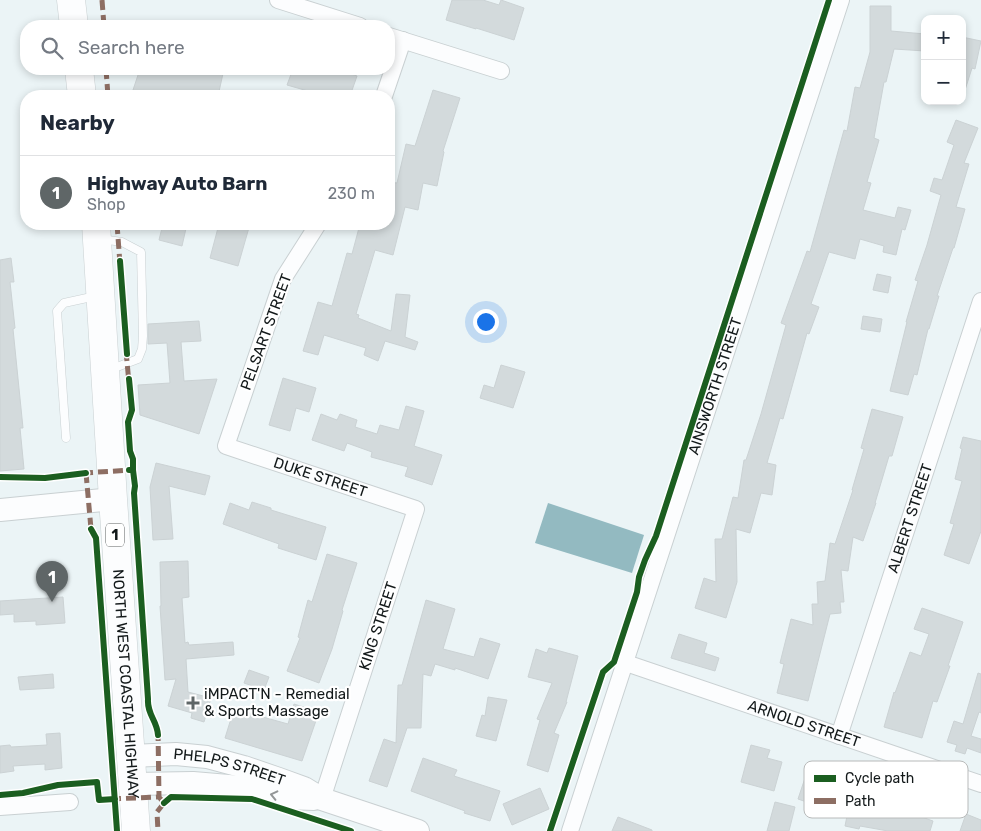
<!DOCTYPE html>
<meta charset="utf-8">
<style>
body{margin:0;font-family:Rubik,sans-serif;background:#f6f6f7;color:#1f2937}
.controls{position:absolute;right:15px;top:15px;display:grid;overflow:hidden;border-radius:10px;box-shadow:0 2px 8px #0003}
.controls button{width:45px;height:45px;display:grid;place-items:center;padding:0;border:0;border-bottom:1px solid #e0e1e3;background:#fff;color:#1f2937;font:25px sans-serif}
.you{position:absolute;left:485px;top:321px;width:18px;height:18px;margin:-12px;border:4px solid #fff;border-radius:50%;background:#1a73e8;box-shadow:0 0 0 8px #1a73e833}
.badge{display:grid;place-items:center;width:32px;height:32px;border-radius:50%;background:#5f6667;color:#fff;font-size:16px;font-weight:700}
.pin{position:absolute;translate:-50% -41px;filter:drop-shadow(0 1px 2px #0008)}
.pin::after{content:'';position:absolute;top:26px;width:18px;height:15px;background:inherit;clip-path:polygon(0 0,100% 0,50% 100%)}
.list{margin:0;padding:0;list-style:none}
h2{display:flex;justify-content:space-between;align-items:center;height:65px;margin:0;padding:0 20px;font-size:21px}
h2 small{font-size:16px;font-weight:400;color:#747a83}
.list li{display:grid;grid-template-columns:32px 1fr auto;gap:15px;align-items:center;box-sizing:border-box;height:75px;padding:0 20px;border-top:1px solid #e0e1e3}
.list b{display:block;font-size:19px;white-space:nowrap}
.list p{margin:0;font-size:16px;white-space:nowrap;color:#747a83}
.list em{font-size:16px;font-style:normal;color:#747a83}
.icon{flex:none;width:28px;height:28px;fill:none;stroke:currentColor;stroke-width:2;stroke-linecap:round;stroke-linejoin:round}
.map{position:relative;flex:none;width:981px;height:831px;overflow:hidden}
.search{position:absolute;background:#fff;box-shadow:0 2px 8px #0003;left:20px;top:20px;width:375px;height:55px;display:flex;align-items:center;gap:12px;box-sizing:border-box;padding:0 18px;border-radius:20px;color:#747a83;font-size:19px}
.panel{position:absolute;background:#fff;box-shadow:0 2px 8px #0003;left:20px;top:90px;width:375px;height:140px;border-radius:20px}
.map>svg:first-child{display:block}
.water{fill:#93bac1}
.building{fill:#d3dadc;stroke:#cbd2d4}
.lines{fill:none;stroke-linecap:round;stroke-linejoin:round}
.lane-casing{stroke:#c9d0d2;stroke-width:9}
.street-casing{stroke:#c9d0d2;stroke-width:18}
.secondary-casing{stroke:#c9d0d2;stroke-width:24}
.highway-casing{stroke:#c9d0d2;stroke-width:29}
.lane{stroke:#fcfdfe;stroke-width:8}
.street{stroke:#fcfdfe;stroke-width:16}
.secondary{stroke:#fcfdfe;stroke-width:22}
.highway{stroke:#fcfdfe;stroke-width:28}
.quiet{stroke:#8d6e63;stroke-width:5;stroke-dasharray:10 5;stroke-linecap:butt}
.cycleway-casing{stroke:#fff;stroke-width:9}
.cycleway{stroke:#1b5e20;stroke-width:6}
.oneway{stroke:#939697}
.poi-dot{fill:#5f6667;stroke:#fff;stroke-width:2}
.labels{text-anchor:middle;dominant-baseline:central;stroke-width:4.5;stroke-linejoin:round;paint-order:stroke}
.shield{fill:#fff;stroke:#5a5e5f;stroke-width:1}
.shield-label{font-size:14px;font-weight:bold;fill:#13191a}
.street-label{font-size:15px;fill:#13191a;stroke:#fff}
.poi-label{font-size:15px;fill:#13191a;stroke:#fff;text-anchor:start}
.key{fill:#fff;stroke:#b8baba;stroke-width:1}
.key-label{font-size:14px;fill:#13191a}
</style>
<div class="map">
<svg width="981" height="831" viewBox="0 0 981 831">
<rect width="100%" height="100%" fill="#ebf4f6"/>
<path class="water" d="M548,503L644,535L632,573L535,543Z"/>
<path class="building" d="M452,0H483L499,5L501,0L524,8L514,40L476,28V29L446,20Z
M870,6H891V31L925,34V51L894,49L886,82H884L874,138L879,140L867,182L871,183L863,210L895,218L898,207L911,210L905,230L902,229L896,255L883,252L884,246L860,239L855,259L829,252L811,304L819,307L809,334L807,333L783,419L780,418L767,463L776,465L772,495L761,493L750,533L736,529L737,582L726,618L695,608L704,578L716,582L715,539H722L733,497L738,498L744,460H746L761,414L786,325L781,323L807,251L810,252L844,130L847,131L855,87L860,88L870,52Z
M962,37L981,41L975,69L972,68L965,90L962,89Z
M140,69H224L218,96H131Z
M293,69H349L348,73L357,76L350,96H314L315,93L287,85Z
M433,90L460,98L443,151L444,152L437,186L423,183L418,210L405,207L393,255L375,250L356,314L359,315L358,318L391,331L396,294L410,295L405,337L418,342L415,350L385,341L378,361L364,355L366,348L324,335L318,355L303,351L318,302L332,306L347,253L352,254L360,224H389V182L397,183L406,144L415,146Z
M956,120L978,128L964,163L969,164L956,207L965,209L954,248H953L937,296H939L929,329H928L917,375L914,374L908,395L890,391L907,322H906L918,281L915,280L927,245L941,195L930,191L934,178L942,180L954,145L947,142Z
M163,224H187L182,246L159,240Z
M219,224H250L238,266L210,258Z
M11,258L14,282H10L15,328L13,329L23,428H20L24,469L0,471V260Z
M877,274L891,277L888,293L873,290Z
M863,316L882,319L880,332L861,329Z
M199,321L201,341L181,342L184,381L217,379L199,434L140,415L138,385L170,383L167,343L148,344V324Z
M501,365L525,372L513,408L480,398L484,385L494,388Z
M283,378L316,388L309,412L296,408L290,431L269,425Z
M406,406L424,411L414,446L442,455L432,485L405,476L408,467L371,457L372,452L347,443L344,451L312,440L321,414L337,420L340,414L357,420L355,427L377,434L380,425L399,430Z
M872,409L903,417L892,456H889L875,503H876L863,541L853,537L848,571L841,570L844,602H840L841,613L830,614L808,701L777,693L784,664L780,663L791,619L813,625L812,604H818L817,582L825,581L830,543L835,544L853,490H852L864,449L861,448Z
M963,437L981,441V531L969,564L944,555L954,524L950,523L962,481L955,479L962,449L960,448Z
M156,463L210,476L205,495L169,486L173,539L153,540L150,487Z
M252,502L271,508V510L326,527L316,560L278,548L279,544L223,524L230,503L249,510Z
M327,554L357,563L342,610L343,611L332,649L319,683L287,671L300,638L298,637L308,600L312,602Z
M188,561L189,597L182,598L185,643L188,642L189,645L233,642L234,655L186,659L188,692L211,698L204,722L191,718L192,713L168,706L176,679L165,680L160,606H161L160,562Z
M63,597L65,623L36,625V621L14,622V614L0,615V601Z
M426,600L455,609L443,649L474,657L480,638L500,644L488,679L455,668V670L435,664L431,676L423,674L421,728H407L387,787L369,781L384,739L396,743L398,685H402Z
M922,608L963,622L948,666H950L937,702L933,701L922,738L884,727L894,692L895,693L910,652L921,656L929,634L914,629Z
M679,634L707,643L704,653L719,658L715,671L671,658Z
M549,648L578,656L566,702H567L554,733L559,735L548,772L527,765L540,720L537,719L552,683L528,677L536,649L547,653Z
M249,670L269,677L264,690L244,683Z
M978,673L981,674V713L979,712L971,736L981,739V753L967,748L965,754L955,751L957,745L947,742L954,721L963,724Z
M53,674L54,688L20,690L18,677Z
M488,697L507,700L496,741L476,736L482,715L485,716Z
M294,704L319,712L302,761L225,738L234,709L288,724Z
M60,733L62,768L45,770V764L13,766L14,771L0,773V746L10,745L11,747L47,745L46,734Z
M751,745L770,750L767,758L782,762L774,791L741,782Z
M423,758L457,770L454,776L500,791L490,821L464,813L465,811L411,791Z
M807,772L838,782L834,793L863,799L867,780L890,784L886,804L933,821L930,831H888L860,826L859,829L845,826L847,816L798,799Z
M540,788L549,809L512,825L503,804Z
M775,802L795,807L789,831H767Z
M966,814L981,820V831H960Z
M618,817L652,830V831H612Z"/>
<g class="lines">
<g class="lane-casing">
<path id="lane" d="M101,239L122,242L141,252L143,336L142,349L138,359L109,370
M66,438L57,311L64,303L96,296"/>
</g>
<g class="street-casing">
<g id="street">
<path d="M278,0L360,26"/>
<path d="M389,36L501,71"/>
<path d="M384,96L403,40"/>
<path id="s1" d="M318,224L283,279L226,446L416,509L322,799"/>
<path id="s2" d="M626,663L981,784"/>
<path id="s3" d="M839,736L981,301"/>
<path d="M0,807L70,802"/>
<path id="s4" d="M570,831L841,0"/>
</g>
</g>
<g class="secondary-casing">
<g id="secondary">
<path d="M0,510L113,499"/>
<path id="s5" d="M131,756L176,754L207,757L244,767L279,779L304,788L322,799L418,831"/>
<path d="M133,784L193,783L240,787L286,798L314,799"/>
</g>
</g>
<g class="highway-casing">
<g id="highway">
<path d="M71,0L74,26"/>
<path d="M79,69L82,96"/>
<path id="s6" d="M96,224L113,499L136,831"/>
</g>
</g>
<use href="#lane" class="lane"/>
<use href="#street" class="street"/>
<use href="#secondary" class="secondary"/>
<use href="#highway" class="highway"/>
<path class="quiet" d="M102,0L104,26
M106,69L108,96
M117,224L120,264
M126,351L129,383
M83,473L133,470
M86,473L91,529L93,533
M158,731L159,797L164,803L157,812L158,831
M111,799L159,797"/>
<g class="cycleway-casing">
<path id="cycleway" d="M120,261L127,354
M129,379L132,410L128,422L130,451L133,459V470
M129,470H133L135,486L134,493L148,699C147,715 157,720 158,735
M0,477L45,478L86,473
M91,529L96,538L117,831
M0,795L23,793L58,785L97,782L99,800L115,799
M164,803L171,797L252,799L351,831
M550,831L603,672L614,662L637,592L639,577L645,560L656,536L829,0"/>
</g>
<use href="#cycleway" class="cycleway"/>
</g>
<defs><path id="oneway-chevron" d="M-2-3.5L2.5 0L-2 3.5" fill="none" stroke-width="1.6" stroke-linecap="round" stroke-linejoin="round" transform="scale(1.25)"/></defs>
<use class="oneway" href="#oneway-chevron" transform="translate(274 795) rotate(-167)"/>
<path class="poi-dot" d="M190.5 695.5h5v5h5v5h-5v5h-5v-5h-5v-5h5z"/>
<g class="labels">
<rect class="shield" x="106" y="523.5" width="18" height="23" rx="4"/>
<g class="shield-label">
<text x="115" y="535">1</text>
</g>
<g class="street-label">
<text transform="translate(266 332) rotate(-70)">PELSART STREET</text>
<text stroke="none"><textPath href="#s4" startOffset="468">AINSWORTH STREET</textPath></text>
<text stroke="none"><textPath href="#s1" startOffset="341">DUKE STREET</textPath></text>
<text stroke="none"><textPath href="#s3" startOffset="229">ALBERT STREET</textPath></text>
<text transform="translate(378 626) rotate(-72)">KING STREET</text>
<text stroke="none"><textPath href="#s6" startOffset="461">NORTH WEST COASTAL HIGHWAY</textPath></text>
<text stroke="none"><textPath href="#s2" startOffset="188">ARNOLD STREET</textPath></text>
<text stroke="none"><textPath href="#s5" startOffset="100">PHELPS STREET</textPath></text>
</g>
<g class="poi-label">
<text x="204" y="694">iMPACT'N - Remedial<tspan x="204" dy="17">&amp; Sports Massage</tspan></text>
</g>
</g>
<rect x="804" y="761" width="164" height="57" rx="8" class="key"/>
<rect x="814" y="775" width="22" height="7" fill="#1b5e20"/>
<rect x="814" y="798" width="22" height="6" fill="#8d6e63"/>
<g class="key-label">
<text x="845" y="783">Cycle path</text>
<text x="845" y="806">Path</text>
</g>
</svg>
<div class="controls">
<button>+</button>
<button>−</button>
</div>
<div class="you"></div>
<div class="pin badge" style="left:52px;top:602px">1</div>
<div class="search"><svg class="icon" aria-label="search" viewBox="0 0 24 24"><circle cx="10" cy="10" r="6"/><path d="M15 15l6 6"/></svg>Search here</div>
<section class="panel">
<h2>Nearby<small></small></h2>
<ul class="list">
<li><span class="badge">1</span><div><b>Highway Auto Barn</b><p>Shop</p></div><em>230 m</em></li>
</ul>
</section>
</div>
